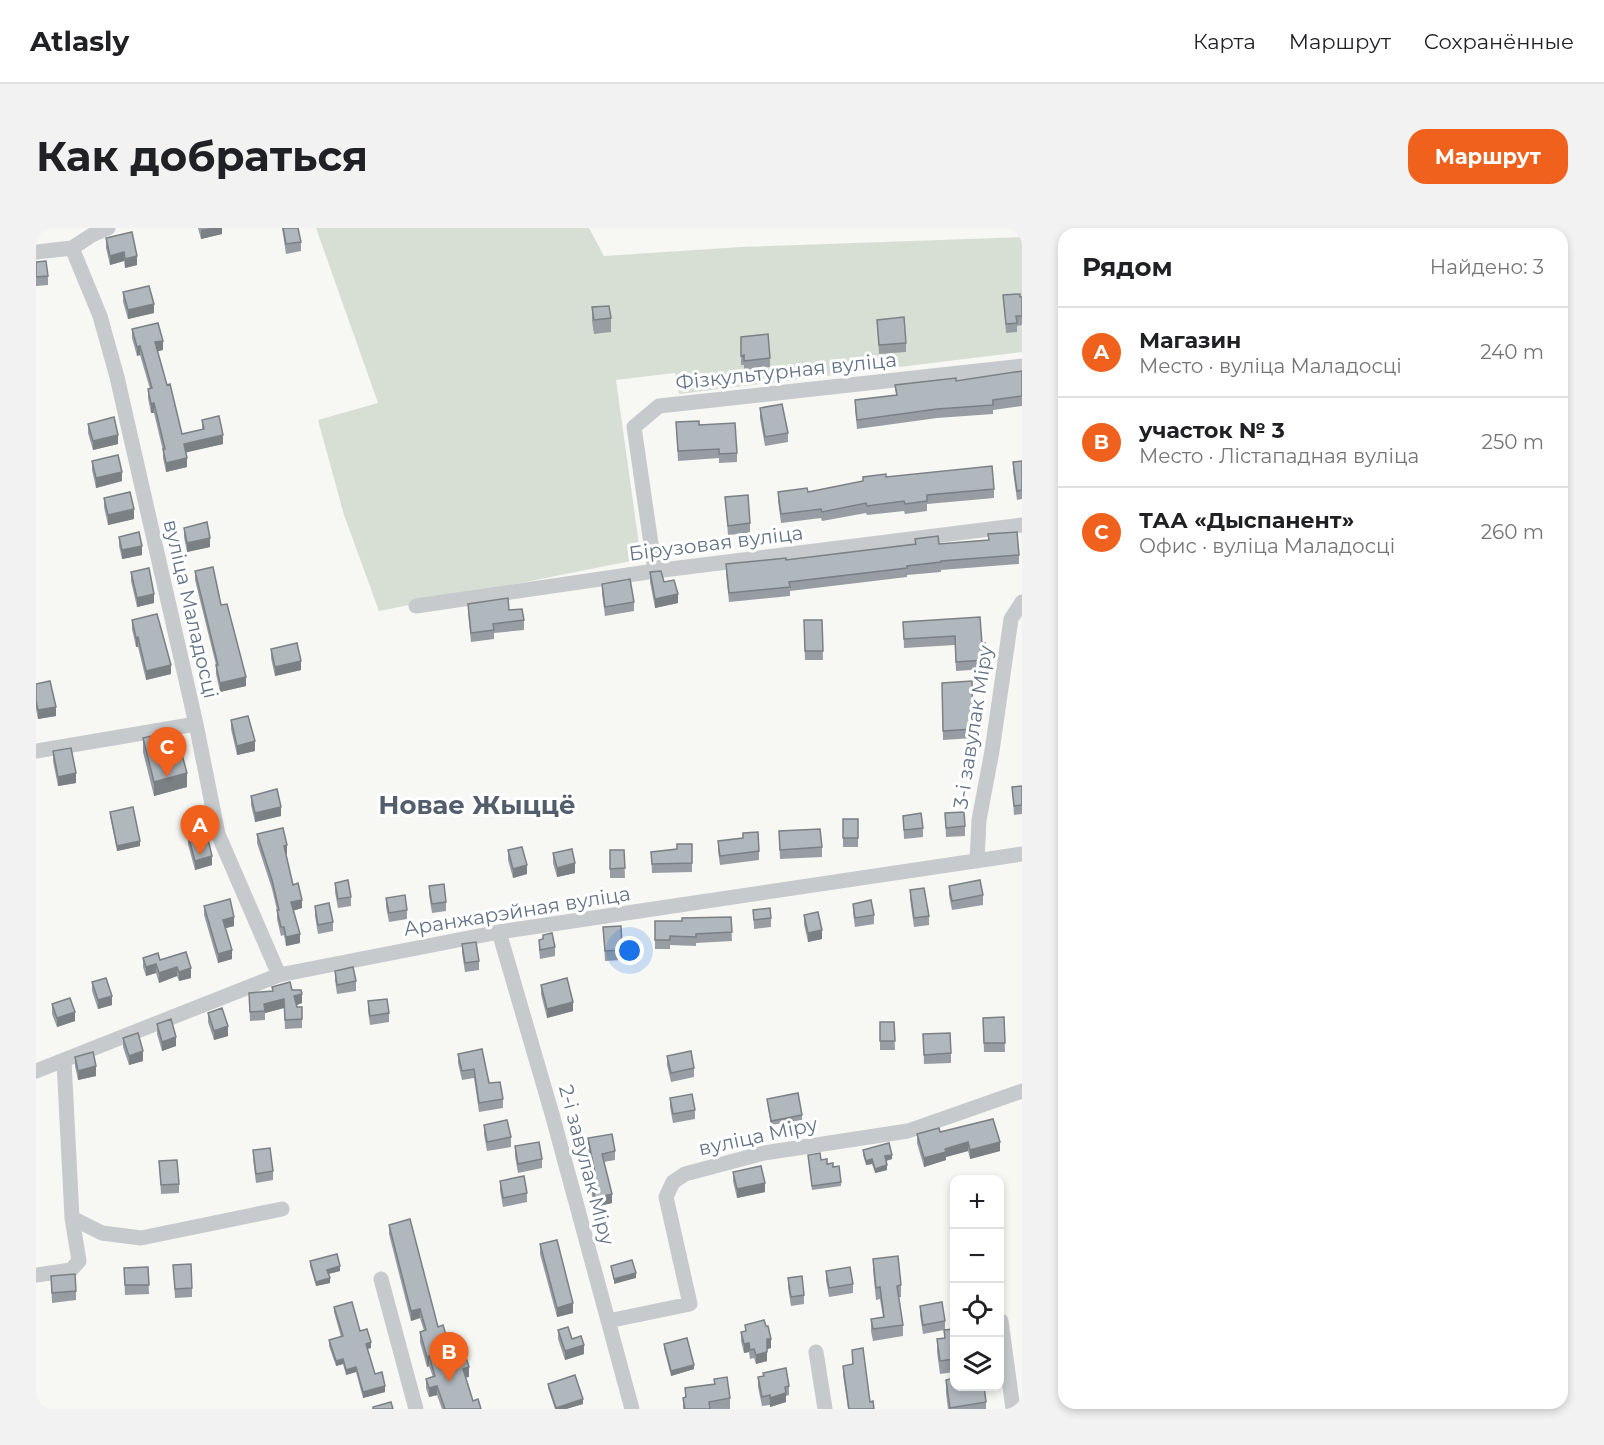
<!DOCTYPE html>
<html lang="ru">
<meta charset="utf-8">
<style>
body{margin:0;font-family:Montserrat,sans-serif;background:#f2f2f2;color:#202124}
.controls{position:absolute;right:18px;bottom:18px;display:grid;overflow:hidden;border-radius:12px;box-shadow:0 3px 9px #0003}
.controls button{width:54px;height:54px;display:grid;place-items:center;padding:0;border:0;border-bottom:2px solid #e0e0e0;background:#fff;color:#202124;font:30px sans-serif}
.you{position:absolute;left:594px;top:723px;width:21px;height:21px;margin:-15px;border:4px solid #fff;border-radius:50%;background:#1a73e8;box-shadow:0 0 0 9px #1a73e833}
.badge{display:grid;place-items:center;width:39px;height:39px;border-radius:50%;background:#ef611c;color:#fff;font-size:20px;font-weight:700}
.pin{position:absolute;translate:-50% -50px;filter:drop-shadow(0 2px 3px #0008)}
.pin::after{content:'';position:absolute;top:32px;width:21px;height:18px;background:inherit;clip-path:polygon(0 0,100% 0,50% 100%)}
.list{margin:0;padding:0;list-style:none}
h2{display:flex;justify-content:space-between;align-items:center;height:78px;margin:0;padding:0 24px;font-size:26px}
h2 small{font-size:20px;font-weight:400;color:#757577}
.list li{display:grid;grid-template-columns:39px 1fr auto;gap:18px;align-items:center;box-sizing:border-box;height:90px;padding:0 24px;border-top:2px solid #e0e0e0}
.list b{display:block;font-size:22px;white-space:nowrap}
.list p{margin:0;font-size:20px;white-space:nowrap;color:#757577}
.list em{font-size:20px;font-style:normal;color:#757577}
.icon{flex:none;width:33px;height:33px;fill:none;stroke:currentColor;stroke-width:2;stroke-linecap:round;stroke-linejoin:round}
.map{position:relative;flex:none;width:986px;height:1181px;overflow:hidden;border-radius:18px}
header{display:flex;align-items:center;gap:36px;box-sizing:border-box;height:84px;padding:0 30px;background:#fff;border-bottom:2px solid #e0e0e0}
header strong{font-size:28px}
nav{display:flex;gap:33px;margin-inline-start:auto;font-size:21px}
.intro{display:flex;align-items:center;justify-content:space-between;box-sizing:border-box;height:144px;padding:0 36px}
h1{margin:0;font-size:42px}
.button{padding:15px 27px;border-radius:18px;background:#ef611c;color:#fff;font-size:21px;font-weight:700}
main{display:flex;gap:36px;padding:0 36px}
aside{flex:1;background:#fff;border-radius:18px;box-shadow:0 3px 9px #0003}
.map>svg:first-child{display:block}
.green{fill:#d7dfd4}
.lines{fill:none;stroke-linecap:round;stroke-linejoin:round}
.minor{stroke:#c6cacd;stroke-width:15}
.wall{fill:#979da3}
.shaded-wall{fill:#7b8084}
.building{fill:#b0b7bd;stroke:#7b8084;stroke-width:1.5}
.labels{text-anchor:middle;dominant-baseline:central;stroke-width:6;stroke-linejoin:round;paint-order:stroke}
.street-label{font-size:20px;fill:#647487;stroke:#fff}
.district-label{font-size:26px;font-weight:bold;fill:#525e6b;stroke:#fff}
</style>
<header>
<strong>Atlasly</strong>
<nav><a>Карта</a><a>Маршрут</a><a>Сохранённые</a></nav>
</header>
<div class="intro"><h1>Как добраться</h1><a class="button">Маршрут</a></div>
<main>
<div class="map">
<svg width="986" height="1181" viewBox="0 0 986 1181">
<rect width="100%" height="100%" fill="#f7f7f4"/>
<path class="green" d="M280,0H553L568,28L705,19L986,9V124L643,166L639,145L580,152L605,331L343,383L308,287L282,192L342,175Z"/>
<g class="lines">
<path class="minor" d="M36,20L64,88L81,149L160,496L182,606L243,747
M0,24L36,20L56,7L72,0
M619,343L598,199L623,178L986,138
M380,378L619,343L986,297
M0,523L160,496
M941,633L943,592L956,523L975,391L986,374
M463,704L516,886L596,1181
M0,843L243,747L463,704L986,626
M36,990L66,1005L105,1010L246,981
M0,1047L35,1042L43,1033L36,990L28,833
M345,1051L380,1181
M572,1093L654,1076L630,969L637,954L649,946L728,925L872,903L986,863
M965,1093L977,1181
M780,1124L789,1181"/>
</g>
<path class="wall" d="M162,0H186V6L165,11Z
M246,0H262L265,14V23L250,26Z
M70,10L101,37L89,40L88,33L74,37L70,20Z
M0,34L12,48V57L0,58Z
M87,64L118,85L92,91L87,74Z
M967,67L986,69V97L981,98V104L970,105Z
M556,79L575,90V104L558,106L556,93Z
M841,92L870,115V124L843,126Z
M96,101L127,122L121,123L146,206L166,201V192L187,216L150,224L151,239L130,244L127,230V223L118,185H115L112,170V161H114L104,127L101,128L96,110Z
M705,109L734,130V139L708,142V137H705Z
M986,143V178L957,182V186L901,190L821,201L819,181V172L860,167L859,157L920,153Z
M724,180L752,205V214L729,218L724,190Z
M640,194L663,197L701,225V234L683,235V230L642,233Z
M52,196L82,216L57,222L52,205Z
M56,233L86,253L60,260L56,242Z
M986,233V271L981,272L977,243V234Z
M850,249L958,261V270L891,276V283L869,286L868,283L831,287L830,285L786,293L785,290L745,295L742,273V264H772Z
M689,269L714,295V305L692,307Z
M68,270L98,291L72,297L68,279Z
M148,300L174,319L151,324L148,309Z
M83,309L106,327L86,331L83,318Z
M879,311L903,316L983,327V336L905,342V344L871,347V349L754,363V368L693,374L690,345V336L750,332L879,316Z
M159,343L185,377L210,458L184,464L180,446V437L159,352Z
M95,344L118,375L101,379L95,353Z
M614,344L628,354L642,375L619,380L614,354Z
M566,356L598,374V383L569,388L566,366Z
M432,376L473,382L488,392V402L458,405V411L435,414L432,385Z
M96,392L135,446L110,452L102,419H100L96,401Z
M768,392H786L787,432H769Z
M867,394L946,416L950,432V441L920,443L919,417L868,420Z
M235,421L265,442L239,448L235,430Z
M906,455L937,501V510L907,512Z
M0,456L20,488L2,491L0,481Z
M195,492L219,523L201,527L195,501Z
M107,510L133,526L151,559L118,568L107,524Z
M17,523L40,555L22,558L17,533Z
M986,558V586L978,587L976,559Z
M215,568L245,588L219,594L215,577Z
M74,584L104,618L81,623L74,588Z
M909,585L929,598V608L910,609Z
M867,588L887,600V609L868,611Z
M807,591H822V619H807Z
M743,603L786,619V629L744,631Z
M221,606L251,626H250L257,657L266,680L257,683L264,715L250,718L248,707L245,708L241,691V682L236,661L221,615Z
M152,607L176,637L159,642L152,616Z
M707,610L723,623V632L684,637L682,623V613Z
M656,616V644L616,645L615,624L641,621Z
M472,622L491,646L477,650L472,632Z
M574,622H588L589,650H574Z
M517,625L539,645L521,649L517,635Z
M299,655L315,669V678L302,680L299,664Z
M393,658L410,674V683L396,685L393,667Z
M913,658L947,667V677L916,682L913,667Z
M874,662L893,688V697L878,699L874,671Z
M350,670L371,682V691L353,694L350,679Z
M817,676L838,687V696L819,699L817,685Z
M168,678L198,698L189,700L196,731L182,735L168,687Z
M279,678L297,694V703L282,706L279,688Z
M717,682L735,690V699L718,701Z
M768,687L786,711L772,714L768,696Z
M695,689L696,713L660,715V718L634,717V721H619V693H646Z
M567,699L586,722V732L569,733Z
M507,707L519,719V728L504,731L503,721V712L507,711Z
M426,716L443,733V742L429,744L426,725Z
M150,724L155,750L143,753L141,748L123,755L120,745L110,748L107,739V730L124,732Z
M299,743L320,753V763L301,766L299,752Z
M56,754L76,777L62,781L56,763Z
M505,757L537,783L511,790L505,766Z
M236,759L256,762L266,775L260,777L266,791V800L249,801L248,780L229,785V792L214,793L213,765L236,763Z
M332,773L353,785V794L334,797L332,783Z
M16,776L39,793L21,799L16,786Z
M172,785L192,808L178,812L172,794Z
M968,789L969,824H948L947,790Z
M844,794H858L859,822H844Z
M121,796L140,818L126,823L121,806Z
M887,806L915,825V835L888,836Z
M87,810L107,833L93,837L87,819Z
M422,826L453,855L467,871V880L443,884L438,850L426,852L422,835Z
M631,828L658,840V849L635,854L631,837Z
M39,829L60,848L42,852L39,838Z
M634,870L659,882V891L637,895L634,879Z
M731,871L766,887V892L735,897Z
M448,897L475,909V919L451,923L448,906Z
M904,904L964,923L934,931L932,923L910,929V932L888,939L881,915V906Z
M552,910L579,923V932L568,934L576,975L559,979L553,956V947L557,946L552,920Z
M479,918L506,931V940L482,945L479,928Z
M217,922L237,943V952L220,955L217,931Z
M827,922L856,931L850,933L851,942L839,945L836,936L830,937L827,927Z
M772,927L785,932L797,939L805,954V958L776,962Z
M123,933L143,956V965L125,966Z
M697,944L729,964L701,970L697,953Z
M464,953L491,965V974L467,979L464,962Z
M353,997L417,1130L433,1149H430L437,1173L445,1181H406L401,1167L393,1169L390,1160V1151L397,1149L393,1138L391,1139L384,1114V1104L388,1103L384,1090L375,1093L353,1006Z
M504,1016L537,1085L521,1089L504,1026Z
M837,1031L865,1057V1069H863L867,1097V1108L837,1113L835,1103V1091L847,1089L844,1071L840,1072L837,1042Z
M274,1033L304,1043L293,1046L294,1055L280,1058L274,1038Z
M137,1037L156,1060V1069L139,1070Z
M112,1039L113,1066L89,1067L88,1040Z
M790,1043L817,1056V1065L793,1069L790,1052Z
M15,1048L40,1063V1072L16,1075Z
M752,1050L768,1067V1076L755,1078L752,1059Z
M884,1078L909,1093V1102L918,1101V1144L904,1146L901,1124V1111L908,1110V1102L887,1106L884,1087Z
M298,1079L324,1103L335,1120L331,1121L339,1146L349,1164L327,1170L320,1144L310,1147L307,1136L300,1138L293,1118V1112L305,1109L298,1084Z
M709,1097L735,1120L731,1121V1133L720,1136L718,1130L714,1131L713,1124L708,1125L705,1113V1104L709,1103Z
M522,1102L536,1111L548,1126L529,1132L522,1111Z
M628,1116L658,1141L635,1148L628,1121Z
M816,1122L834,1174L838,1181H812L807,1147V1138L816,1137Z
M727,1145L753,1158V1167L750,1168V1174L734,1179V1177L726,1178L722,1159V1149L727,1148Z
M678,1151L694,1170V1181H647V1170H649V1160L678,1156Z
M910,1152L950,1174V1181H912L910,1165Z
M512,1156L547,1176L530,1181H519L512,1160Z"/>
<path class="shaded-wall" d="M174,0H186V6L165,11V2Z
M88,24V33L74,37V28Z
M101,28V37L89,40V31Z
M118,76V85L92,91V82Z
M127,113V122L119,124V114Z
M104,118V127L101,128V119Z
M118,175V185H115V176Z
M82,207V216L57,222V213Z
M187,207V216L148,225V216Z
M151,230V239L130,244V235Z
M86,244V253L60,260V250Z
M98,281V291L72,297V287Z
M174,310V319L151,324V315Z
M106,318V327L86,331V322Z
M118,366V375L101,379V370Z
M642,366V375L619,380V371Z
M102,409V419H100V410Z
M265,433V442L239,448V439Z
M135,437V446L110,452V443Z
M210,449V458L184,464V455Z
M20,479V488L2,491V482Z
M219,513V523L201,527V518Z
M40,545V555L22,558V549Z
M151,545V559L118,568V554Z
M245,579V588L219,594V585Z
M104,613V618L81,623V618Z
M251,617V626L248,627V618Z
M176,628V637L159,642V633Z
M539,635V645L521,649V640Z
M491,637V646L477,650V641Z
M266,672V680L255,683V674Z
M198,689V698L187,701V692Z
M786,702V711L772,714V705Z
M264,706V715L250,718V709Z
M196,722V731L182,735V726Z
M120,736V745L110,748V739Z
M141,739V748L123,755V745Z
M155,740V750L143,753V744Z
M266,766V775L258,778V768Z
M76,768V777L62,781V772Z
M248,771V780L229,785L228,776Z
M537,774V783L511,790V781Z
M39,784V793L21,799V790Z
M192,798V808L178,812V803Z
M140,809V818L126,823V814Z
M107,823V833L93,837V828Z
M60,838V848L42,852V843Z
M932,914V923L910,929V932L888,939V930L909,921Z
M964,914V923L934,931V922Z
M856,927V931L849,933V928Z
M836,931V936L830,937V933Z
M851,937V942L839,945V941Z
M729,955V964L701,970V961Z
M576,966V975L559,979V970Z
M304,1038V1043L291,1046V1042Z
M600,1045V1050L578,1056V1051Z
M294,1050V1055L280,1058V1054Z
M537,1075V1085L521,1089V1080Z
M384,1081V1090L375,1093V1083Z
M731,1111H735V1120L731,1121Z
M335,1114V1120L330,1121V1116Z
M713,1115V1124L708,1125V1116Z
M548,1117V1126L529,1132V1123Z
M731,1124V1133L720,1136V1127Z
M393,1128V1138L391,1139V1129Z
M307,1131V1136L300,1138V1133Z
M658,1137V1141L635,1148V1143Z
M320,1139V1144L310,1147V1142Z
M433,1139V1149L427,1150V1141Z
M349,1158V1164L327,1170V1164Z
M401,1158V1167L393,1169V1160Z
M750,1165V1174L734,1179V1170Z
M547,1171V1176L530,1181H520V1180Z"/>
<path class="building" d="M247,0H262L265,14L250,16Z
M96,4L101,28L89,31L88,24L74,28L70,10Z
M10,33L12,48L0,49V34Z
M113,58L118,76L92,82L87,64Z
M984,66V69H986V88H980L981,95L970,96L967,67Z
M573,78L575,90L558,92L556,79Z
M868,89L870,115L843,117L841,92Z
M122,95L127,113L119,114L131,157L134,156L146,206L168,201L166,192L183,188L187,207L148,216L151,230L130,235L127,221H129L118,175L115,176L112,161L116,160L104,118L101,119L96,101Z
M732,106L734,130L708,133V127L705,128V109Z
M986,143V168L957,172V177L901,181L821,192L819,172L861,167L859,157L920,150V153Z
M746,176L752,205L729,209L724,180Z
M78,189L82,207L57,213L52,196Z
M663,193V197L699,195L701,225L683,226V221L642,223L640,194Z
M82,227L86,244L60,250L56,233Z
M986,233V262L981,263L977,234Z
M956,238L958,261L891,267V273L869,276L868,273L831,278L830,275L786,284L785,281L745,286L742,264L771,260L772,264L827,253V249L850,246V249Z
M94,264L98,281L72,287L68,270Z
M712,267L714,295L692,298L689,269Z
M171,294L174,310L151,315L148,300Z
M103,304L106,318L86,322L83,309Z
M981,304L983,327L905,333V334L871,338V340L753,354L754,359L693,365L690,336L750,330V332L880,316L879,311L902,308L903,316L953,312L952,306Z
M177,339L185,377L191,376L210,449L184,455L180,437H182L159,343Z
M113,340L118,366L101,370L95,344Z
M625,343L628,354L638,352L642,366L619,371L614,344Z
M594,351L598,374L569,379L566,356Z
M472,370L473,382L486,381L488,392L457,396L458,402L435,405L432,376Z
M121,386L135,437L110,443L102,409L100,410L96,392Z
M944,389L946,416L949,415L950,432L920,434L919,408L868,411L867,394Z
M768,392H786L787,423H769Z
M261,415L265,433L239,439L235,421Z
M14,453L20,479L2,482L0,472V456Z
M936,453L937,501L907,503L906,455Z
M212,488L219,513L201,518L195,492Z
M128,505L133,526L145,523L151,545L118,554L107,510Z
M35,520L40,545L22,549L17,523Z
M986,558V577L978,578L976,559Z
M241,561L245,579L219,585L215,568Z
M97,579L104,613L81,618L74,584Z
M928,584L929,598L910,600L909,585Z
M885,585L887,600L868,602L867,588Z
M807,591H822V610H807Z
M247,600L251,617L248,618L257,657L262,655L266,672L255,674L264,706L250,709L248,699H245L241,682H243L236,652L221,606Z
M784,601L786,619L744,622L743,603Z
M170,603L176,628L159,633L152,607Z
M722,604L723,623L684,628L682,613L707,610V605Z
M641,616H656V635L616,636L615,624L641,621Z
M486,619L491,637L477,641L472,622Z
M536,621L539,635L521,640L517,625Z
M574,622H588L589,640L574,641Z
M312,652L315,669L302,671L299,655Z
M944,652L947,667L916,673L913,658Z
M408,656L410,674L396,676L393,658Z
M888,660L893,688L878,690L874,662Z
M369,667L371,682L353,685L350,670Z
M194,671L198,689L187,692L196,722L182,726L168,678Z
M835,672L838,687L819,690L817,676Z
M293,675L297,694L282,697L279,678Z
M734,680L735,690L718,692L717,682Z
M782,684L786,702L772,705L768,687Z
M695,689L696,704L660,706V709L634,708V712H619V693H646V690Z
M585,698L586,722L569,723L567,699Z
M516,705L519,719L504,722L503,712L507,711V707Z
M440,714L443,733L429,735L426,716Z
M150,724L155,740L143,744L141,739L123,745L120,736L110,739L107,730L122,725L124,732Z
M317,739L320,753L301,757L299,743Z
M70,750L76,768L62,772L56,754Z
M531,750L537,774L511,781L505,757Z
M254,754L256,762H265L266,766L258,768L261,779H266V791L249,792L248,771L228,776L229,783L214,784L213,765L237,763L236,759Z
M34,770L39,784L21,790L16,776Z
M351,771L353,785L334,788L332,773Z
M186,780L192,798L178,803L172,785Z
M968,789L969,815H948L947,790Z
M135,791L140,809L126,814L121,796Z
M844,794H858L859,813H844Z
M102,805L107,823L93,828L87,810Z
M914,805L915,825L888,827L887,806Z
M446,821L453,855L464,854L467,871L443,875L438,841L426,843L422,826Z
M655,823L658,840L635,845L631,828Z
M57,824L60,838L42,843L39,829Z
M762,865L766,887L735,893L731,871Z
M656,866L659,882L637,886L634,870Z
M957,891L964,914L934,922L932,914L909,921L910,924L888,930L881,906L903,900L904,904Z
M471,892L475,909L451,914L448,897Z
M576,906L579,923L566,926L576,966L559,970L553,947L559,945L552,910Z
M503,914L506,931L482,936L479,918Z
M853,915L856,927L849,928L851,937L839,941L836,931L830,933L827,922Z
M234,920L237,943L220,946L217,922Z
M784,925L785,932L791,931V936L797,935V939L803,938L805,954L776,958L772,927Z
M141,932L143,956L125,957L123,933Z
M725,938L729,955L701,961L697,944Z
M488,948L491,965L467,970L464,953Z
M374,991L402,1099L407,1097L417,1130L429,1126L433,1139L427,1141L437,1173L442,1171L445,1181H409L401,1158L393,1160L390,1151L399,1148L393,1128L391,1129L384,1104L390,1102L384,1081L375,1083L353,997Z
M521,1012L537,1075L521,1080L504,1016Z
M301,1026L304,1038L291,1042L294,1050L280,1054L274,1033Z
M862,1028L865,1057L861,1058L867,1097L837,1101L835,1091L848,1089L844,1059L840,1060L837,1031Z
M596,1032L600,1045L578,1051L575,1038Z
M155,1036L156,1060L139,1061L137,1037Z
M112,1039L113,1057H89L88,1040Z
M814,1039L817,1056L793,1060L790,1043Z
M39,1046L40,1063L16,1065L15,1048Z
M766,1048L768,1067L755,1069L752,1050Z
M316,1074L324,1103L331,1101L335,1114L330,1116L339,1146L346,1144L349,1158L327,1164L320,1139L310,1142L307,1131L300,1133L293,1112L307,1108L298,1079Z
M906,1074L909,1093L887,1097L884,1078Z
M728,1092L730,1098H732L735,1111H731V1124L720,1127L718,1121L714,1122L713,1115L708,1116L705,1104L710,1103L709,1097Z
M532,1099L536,1111L545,1108L548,1117L529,1123L522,1102Z
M918,1101V1131L904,1133L901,1111L909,1110L908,1102Z
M651,1110L658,1137L635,1143L628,1116Z
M827,1120L834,1174L837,1173L838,1181H813L807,1138L817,1136L816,1122Z
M750,1140L753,1158L749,1159L750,1165L734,1170V1167L726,1169L722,1149L728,1148L727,1145Z
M539,1147L547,1171L520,1180L512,1156Z
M691,1149L694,1170L673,1174L674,1181H649L647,1170L650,1169L649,1160L679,1156L678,1151Z
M918,1150V1158H948L950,1174L914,1180L910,1152Z
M355,1174L357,1181H337V1179Z"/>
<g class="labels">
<g class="street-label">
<text transform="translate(750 143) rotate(-6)">Фізкультурная вуліца</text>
<text transform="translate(680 315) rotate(-7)">Бірузовая вуліца</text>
<text transform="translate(155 381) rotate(77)">вуліца Маладосці</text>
<text transform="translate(937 499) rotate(-81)">3-і завулак Міру</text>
<text transform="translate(481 683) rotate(-9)">Аранжарэйная вуліца</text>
<text transform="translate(722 908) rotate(-12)">вуліца Міру</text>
<text transform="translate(551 937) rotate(75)">2-і завулак Міру</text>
</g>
<g class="district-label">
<text x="441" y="577">Новае Жыццё</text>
</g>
</g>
</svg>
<div class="controls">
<button>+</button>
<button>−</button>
<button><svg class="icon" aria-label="locate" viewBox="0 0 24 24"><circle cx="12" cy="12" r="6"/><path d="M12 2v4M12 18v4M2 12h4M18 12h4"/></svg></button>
<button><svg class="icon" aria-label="layers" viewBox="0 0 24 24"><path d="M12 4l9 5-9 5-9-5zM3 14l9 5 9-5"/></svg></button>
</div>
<div class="you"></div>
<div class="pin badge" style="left:164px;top:627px">A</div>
<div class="pin badge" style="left:413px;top:1154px">B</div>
<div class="pin badge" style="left:131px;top:549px">C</div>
</div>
<aside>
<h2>Рядом<small>Найдено: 3</small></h2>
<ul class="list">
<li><span class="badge">A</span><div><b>Магазин</b><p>Место · вуліца Маладосці</p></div><em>240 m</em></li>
<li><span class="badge">B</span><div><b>участок № 3</b><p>Место · Лістападная вуліца</p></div><em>250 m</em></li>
<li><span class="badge">C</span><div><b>ТАА «Дыспанент»</b><p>Офис · вуліца Маладосці</p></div><em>260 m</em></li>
</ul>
</aside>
</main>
